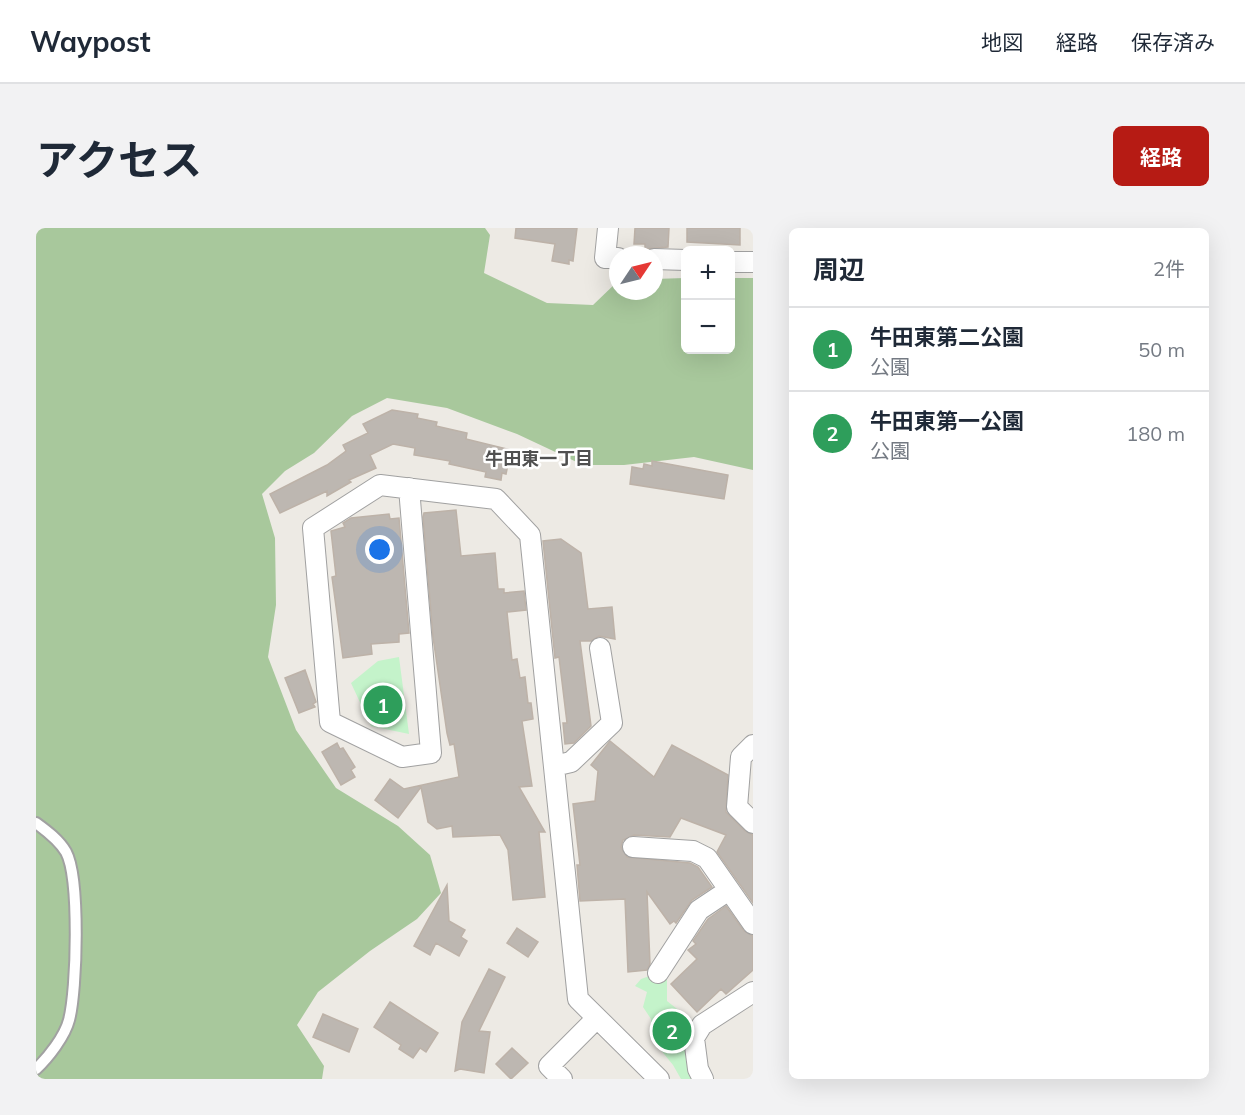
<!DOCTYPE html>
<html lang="ja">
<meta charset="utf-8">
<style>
body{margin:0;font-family:Mulish,"Noto Sans JP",sans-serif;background:#f2f2f3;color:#1f2937}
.controls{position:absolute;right:18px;top:18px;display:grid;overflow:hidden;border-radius:9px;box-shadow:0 6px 24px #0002}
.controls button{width:54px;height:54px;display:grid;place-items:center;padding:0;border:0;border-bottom:2px solid #e0e1e3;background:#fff;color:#1f2937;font:30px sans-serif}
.compass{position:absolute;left:573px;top:18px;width:54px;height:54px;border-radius:50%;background:#fff;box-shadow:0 6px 24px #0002;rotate:55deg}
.you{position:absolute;left:344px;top:322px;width:21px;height:21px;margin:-15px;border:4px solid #fff;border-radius:50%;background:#1a73e8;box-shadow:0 0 0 9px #1a73e833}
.badge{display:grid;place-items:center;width:39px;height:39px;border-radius:50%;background:#b61b14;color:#fff;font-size:20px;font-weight:700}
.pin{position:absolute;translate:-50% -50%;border:3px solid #fff;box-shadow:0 2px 6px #0006}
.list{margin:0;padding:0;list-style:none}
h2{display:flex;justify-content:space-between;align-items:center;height:78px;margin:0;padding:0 24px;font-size:26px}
h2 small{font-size:20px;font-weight:400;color:#747a83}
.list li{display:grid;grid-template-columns:39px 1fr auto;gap:18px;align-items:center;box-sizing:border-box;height:84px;padding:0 24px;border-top:2px solid #e0e1e3}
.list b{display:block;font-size:22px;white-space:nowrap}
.list p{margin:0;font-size:20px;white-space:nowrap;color:#747a83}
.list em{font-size:20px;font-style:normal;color:#747a83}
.map{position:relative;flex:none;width:717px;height:851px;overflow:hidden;border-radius:9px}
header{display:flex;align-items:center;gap:36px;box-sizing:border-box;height:84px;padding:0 30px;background:#fff;border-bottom:2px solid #e0e1e3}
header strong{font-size:28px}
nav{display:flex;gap:33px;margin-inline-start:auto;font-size:21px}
.intro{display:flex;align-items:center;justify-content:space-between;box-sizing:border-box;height:144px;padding:0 36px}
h1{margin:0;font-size:42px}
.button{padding:15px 27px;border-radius:9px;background:#b61b14;color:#fff;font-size:21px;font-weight:700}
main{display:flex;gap:36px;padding:0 36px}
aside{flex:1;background:#fff;border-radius:9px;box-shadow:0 6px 24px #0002}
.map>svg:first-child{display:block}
.forest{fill:#a8c89c}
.park{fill:#c4f3ca}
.building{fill:#bdb7b1;stroke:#bdb2a8;stroke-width:1.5}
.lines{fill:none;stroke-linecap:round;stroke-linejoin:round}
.lane-casing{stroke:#a1a1a1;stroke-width:14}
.street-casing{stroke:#a1a1a1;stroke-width:22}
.lane{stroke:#fff;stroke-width:10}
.street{stroke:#fff;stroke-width:20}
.labels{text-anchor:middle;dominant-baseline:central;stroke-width:5;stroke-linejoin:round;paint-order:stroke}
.neighbourhood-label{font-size:18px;font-weight:bold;fill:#505050;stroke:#fff}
</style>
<header>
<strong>Waypost</strong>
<nav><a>地図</a><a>経路</a><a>保存済み</a></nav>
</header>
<div class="intro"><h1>アクセス</h1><a class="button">経路</a></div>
<main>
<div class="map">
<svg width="717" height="851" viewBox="0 0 717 851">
<rect width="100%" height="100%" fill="#edeae4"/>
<path class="forest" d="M0,0H449L454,7L448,45L511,75L557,77L582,53V63H618V51L649,50L650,122H694L695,50H717V242L658,229L588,237H547L481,206L411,180L351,170L316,188L278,225L249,243L226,266L239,310L240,377L232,429L260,502L300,560L362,598L394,627L405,665L381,691L334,723L282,764L261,797L288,838L286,851H0Z"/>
<path class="park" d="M363,429L373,506L335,498L315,455L342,433Z
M631,742V773L660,796L657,851H645L637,837L615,810V791L607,779L611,764L599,758L605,751Z"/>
<path class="building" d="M480,0H541L537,33L533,32V36L516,33L519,16L479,10Z
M599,0H633L632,19L609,21V16H598Z
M651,0H704V17L651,14Z
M356,182L382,186L381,190L401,194L400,198L431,205L430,211L475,222L470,246L466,245L465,252L449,249L450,244L413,236L414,233L378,227L379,220L357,216L334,227L340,240L313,252L315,254L291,268V263L244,285L234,266L291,237L310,223L307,217L332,205L327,196Z
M616,233L692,247L688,271L594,256L596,239L607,241L608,236L616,238Z
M420,282L425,328L459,325L462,361H468V365L488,363L490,382L471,384L476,432L481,431L484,450L489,449L492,475H495L497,491L486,493L496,558L483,559L509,604H503L509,669L477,672L472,622L464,607L417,609L416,598L401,601L392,594L385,559L362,590L339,572L354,551L368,561L423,549L418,516L414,517L411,505L397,409L387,289L388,285Z
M353,286L354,291L363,290L373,405L363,406V414L335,416L336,426L307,430L296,349L300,348L295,303L309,299L307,295L315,290Z
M525,311L545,325L552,381L576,379L579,411L563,408L555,413H544L555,498L538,515L529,516L527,495H531L523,429L519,430L507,313Z
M269,442L280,474L277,476L279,479L263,485L249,450Z
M574,513L618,549L636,517L692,547L690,584L709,603L717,607V675L681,624L690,607L645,590L634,609L598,607L587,612L585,619L591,629L654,635L662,639L676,659L656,672L640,695L638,693L634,696L611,664L614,736L611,742L592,744L589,671L544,673L541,637H544L537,576L559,573L562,543L555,537Z
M301,515L304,521L307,520L319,539L315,542L319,549L305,557L286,524Z
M411,657L413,693L429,702L425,709L431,713L423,728L400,715L394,727L378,718Z
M690,678L708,703L717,708V742L690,766L685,761L661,784L635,756L661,731L652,722L660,716L657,713L672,691Z
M481,700L502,714L492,729L471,715Z
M453,741L469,749L443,803L454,804L448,845L424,841L419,843L426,794Z
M354,774L402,805L390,824L384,820L377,830L363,821L365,817L338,799Z
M287,786L322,801L313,824L277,809Z
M476,820L492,835L475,851L460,836Z"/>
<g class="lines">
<g class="lane-casing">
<path id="lane" d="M0,595C11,603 23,612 30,624C44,650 41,762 33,792C29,808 12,830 0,841"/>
</g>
<g class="street-casing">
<path id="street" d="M572,0L569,30H582
M618,31L650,32
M694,34H717
M373,260L395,525L366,529L294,494L277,300L344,257L460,271L494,307L542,771L623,851
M717,517L705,529L701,579L717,595
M518,538L535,534L576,495L564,420
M597,619L657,623L671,630L717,696
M622,745L663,682L693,662
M526,851L513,838L561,790
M667,851L662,841L658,810L666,797L717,764"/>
</g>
<use href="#lane" class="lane"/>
<use href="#street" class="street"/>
</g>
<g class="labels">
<g class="neighbourhood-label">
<text x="503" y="230">牛田東一丁目</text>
</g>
</g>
</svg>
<div class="controls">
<button>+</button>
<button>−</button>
</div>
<svg class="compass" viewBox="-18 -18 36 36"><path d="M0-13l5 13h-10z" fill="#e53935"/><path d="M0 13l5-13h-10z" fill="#747a83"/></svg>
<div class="you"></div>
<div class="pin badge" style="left:347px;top:477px;background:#2e9e5b">1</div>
<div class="pin badge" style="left:636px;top:803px;background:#2e9e5b">2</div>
</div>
<aside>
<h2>周辺<small>2件</small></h2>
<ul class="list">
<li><span class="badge" style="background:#2e9e5b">1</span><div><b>牛田東第二公園</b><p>公園</p></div><em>50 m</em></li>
<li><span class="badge" style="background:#2e9e5b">2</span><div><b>牛田東第一公園</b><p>公園</p></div><em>180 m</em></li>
</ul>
</aside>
</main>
